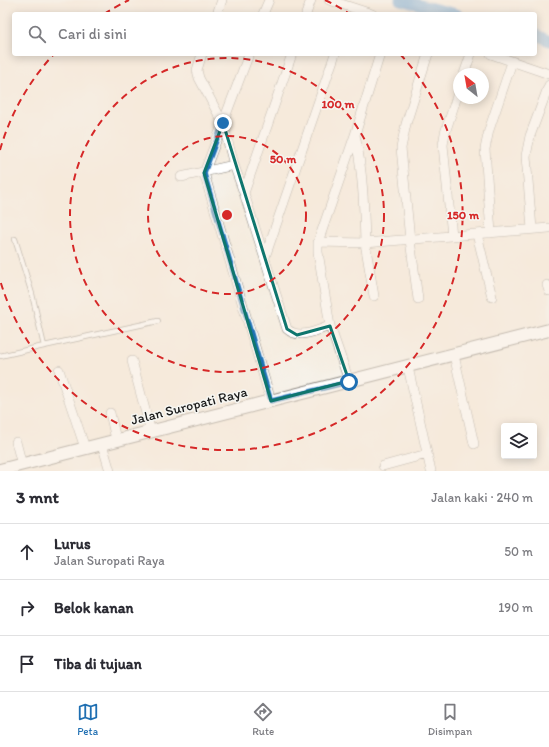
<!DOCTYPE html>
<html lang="id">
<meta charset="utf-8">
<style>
body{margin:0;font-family:Itim,sans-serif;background:#f7f7f7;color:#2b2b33}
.controls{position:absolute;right:12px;bottom:12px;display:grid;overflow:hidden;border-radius:4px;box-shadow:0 2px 10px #0003}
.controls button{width:36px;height:36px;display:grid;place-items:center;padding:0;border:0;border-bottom:1px solid #e1e1e2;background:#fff;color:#2b2b33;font:20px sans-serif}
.compass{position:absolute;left:453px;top:68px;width:36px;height:36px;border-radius:50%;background:#fff;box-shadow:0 2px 10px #0003;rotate:329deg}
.stop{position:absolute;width:12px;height:12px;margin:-9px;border:3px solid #1f6fb2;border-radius:50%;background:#fff}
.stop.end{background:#1f6fb2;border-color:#fff;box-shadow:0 1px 4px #0008}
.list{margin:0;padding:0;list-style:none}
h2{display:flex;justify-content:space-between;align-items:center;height:52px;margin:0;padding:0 16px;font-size:17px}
h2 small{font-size:13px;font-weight:400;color:#7c7c81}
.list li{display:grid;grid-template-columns:26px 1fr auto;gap:12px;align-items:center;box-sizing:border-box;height:56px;padding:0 16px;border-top:1px solid #e1e1e2}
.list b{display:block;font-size:15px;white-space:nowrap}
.list p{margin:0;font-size:13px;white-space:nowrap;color:#7c7c81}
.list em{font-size:13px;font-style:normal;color:#7c7c81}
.icon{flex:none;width:22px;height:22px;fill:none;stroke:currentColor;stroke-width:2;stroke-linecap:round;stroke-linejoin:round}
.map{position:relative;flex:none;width:549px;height:471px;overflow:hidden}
.search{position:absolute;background:#fff;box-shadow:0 2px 10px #0003;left:12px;right:12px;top:12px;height:44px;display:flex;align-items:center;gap:10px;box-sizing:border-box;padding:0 14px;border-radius:4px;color:#7c7c81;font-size:15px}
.sheet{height:220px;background:#fff}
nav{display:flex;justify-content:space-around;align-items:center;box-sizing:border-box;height:56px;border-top:1px solid #e1e1e2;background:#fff;font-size:11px;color:#7c7c81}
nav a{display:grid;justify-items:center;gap:2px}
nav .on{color:#1f6fb2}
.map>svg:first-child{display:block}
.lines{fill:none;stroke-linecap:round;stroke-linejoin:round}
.canal{stroke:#629fd3;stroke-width:11}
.service-casing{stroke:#88837c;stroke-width:6}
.minor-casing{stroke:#88837c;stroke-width:10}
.tertiary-casing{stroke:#88837c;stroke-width:14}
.service{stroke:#fff;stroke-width:4.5}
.minor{stroke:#fff;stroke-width:9}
.tertiary{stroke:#fff;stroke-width:12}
.route{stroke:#1f6fb2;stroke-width:5}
.marked{fill:none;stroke:#0f766e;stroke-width:3;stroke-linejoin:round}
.ring{fill:none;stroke:#d62828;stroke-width:2;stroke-dasharray:7 5}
.labels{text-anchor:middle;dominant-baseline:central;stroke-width:3;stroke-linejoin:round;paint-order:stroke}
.street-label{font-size:14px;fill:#1c1c1c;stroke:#f6f6f2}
.centre{fill:#d62828;stroke:#f6f6f2;stroke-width:2}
.ring-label{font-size:12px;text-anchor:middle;font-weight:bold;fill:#d62828;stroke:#f6f6f2;stroke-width:3;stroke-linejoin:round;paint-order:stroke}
</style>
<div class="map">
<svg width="549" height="471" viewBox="0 0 549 471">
<rect width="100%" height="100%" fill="#f6f6f2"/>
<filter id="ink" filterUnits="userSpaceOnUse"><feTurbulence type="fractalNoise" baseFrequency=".025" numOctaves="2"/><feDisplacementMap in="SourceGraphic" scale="8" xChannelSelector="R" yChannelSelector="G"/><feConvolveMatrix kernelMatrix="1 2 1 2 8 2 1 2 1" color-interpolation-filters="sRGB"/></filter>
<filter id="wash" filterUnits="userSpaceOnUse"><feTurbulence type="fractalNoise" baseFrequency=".012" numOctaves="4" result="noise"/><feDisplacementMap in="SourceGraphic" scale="16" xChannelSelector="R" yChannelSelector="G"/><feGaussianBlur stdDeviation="0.9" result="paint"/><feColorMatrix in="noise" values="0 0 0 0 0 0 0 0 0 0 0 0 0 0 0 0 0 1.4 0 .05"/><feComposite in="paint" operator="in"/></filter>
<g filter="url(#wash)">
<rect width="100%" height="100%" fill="#f5eadb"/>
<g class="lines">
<path class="canal" d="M400,0L457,14
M535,34L549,41"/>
</g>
</g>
<g filter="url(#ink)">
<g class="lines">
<g class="service-casing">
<path id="service" d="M44,346L158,321
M0,356L44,346L32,294L15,239"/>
</g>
<g class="minor-casing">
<path id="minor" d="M329,0L372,14
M217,14L222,0
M263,14L269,0
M306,14L311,0
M202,54L197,70L199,78L223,123L234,165L244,193L287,329C299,340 317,330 330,326
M249,54L204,173L271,401
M491,54L549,74
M464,74L471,54
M355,135C363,171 364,207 365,243L549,228
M181,177L234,165
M244,193L292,54
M532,229L526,156L530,136L549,85
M491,233L485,149L489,130L512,62
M477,234L492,297
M452,236L443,145L445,133L459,90
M318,242L365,243L374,296
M265,257L335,54
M547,285L549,291
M418,299L410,240L401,148L406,124L428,54
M454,355L474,444
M132,361L151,432
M408,367L431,471
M59,370L85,448
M349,381L330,326L318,252V242L355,135L380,54
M110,413L115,435L117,440
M16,442L22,465
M102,444L110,471
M383,466L427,454"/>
</g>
<g class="tertiary-casing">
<path id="tertiary" d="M0,470L549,330"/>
</g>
<use href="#service" class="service"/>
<use href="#minor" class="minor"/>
<use href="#tertiary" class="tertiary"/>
</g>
</g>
<g class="lines" filter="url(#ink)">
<path class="route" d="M223,123L204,173L271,401L349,382"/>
</g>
<path d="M0 0H549V471H0ZM223,123L287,329L297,335L330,326L349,381L271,401L204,173Z" fill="#f5eadb" fill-opacity=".55" fill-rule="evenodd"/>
<path class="marked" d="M223,123L287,329L297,335L330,326L349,381L271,401L204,173Z"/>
<g class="ring">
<circle cx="227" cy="215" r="79"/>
<circle cx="227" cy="215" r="157"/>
<path d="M0 150A236 236 0 0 1 54 54M104 14A236 236 0 0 1 129 0M325 0A236 236 0 0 1 350 14M400 54A236 236 0 1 1 0 280"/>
</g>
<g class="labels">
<g class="street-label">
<text transform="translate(189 406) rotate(-14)">Jalan Suropati Raya</text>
</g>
</g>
<circle cx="227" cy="215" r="6" class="centre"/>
<g class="ring-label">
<text x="338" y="108">100 m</text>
<text x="283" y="163">50 m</text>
<text x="463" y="219">150 m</text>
</g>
</svg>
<div class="controls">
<button><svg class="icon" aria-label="layers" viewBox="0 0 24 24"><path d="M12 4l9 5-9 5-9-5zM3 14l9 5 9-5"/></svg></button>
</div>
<svg class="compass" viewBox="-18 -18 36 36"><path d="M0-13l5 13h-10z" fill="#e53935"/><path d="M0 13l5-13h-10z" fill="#7c7c81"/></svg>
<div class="stop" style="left:349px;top:382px"></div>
<div class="stop end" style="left:223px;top:123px"></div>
<div class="search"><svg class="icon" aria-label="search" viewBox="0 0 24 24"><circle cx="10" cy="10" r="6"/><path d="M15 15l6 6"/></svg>Cari di sini</div>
</div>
<section class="sheet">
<h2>3 mnt<small>Jalan kaki · 240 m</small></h2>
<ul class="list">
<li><svg class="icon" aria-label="ahead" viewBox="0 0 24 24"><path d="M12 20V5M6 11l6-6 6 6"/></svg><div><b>Lurus</b><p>Jalan Suropati Raya</p></div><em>50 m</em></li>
<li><svg class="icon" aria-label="right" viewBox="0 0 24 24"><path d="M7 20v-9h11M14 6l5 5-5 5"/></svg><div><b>Belok kanan</b></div><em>190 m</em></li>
<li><svg class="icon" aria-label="arrive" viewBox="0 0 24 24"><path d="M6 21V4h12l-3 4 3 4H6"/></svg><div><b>Tiba di tujuan</b></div></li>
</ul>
</section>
<nav>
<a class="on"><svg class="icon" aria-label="map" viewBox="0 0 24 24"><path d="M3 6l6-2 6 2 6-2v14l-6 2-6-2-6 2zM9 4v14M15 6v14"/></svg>Peta</a>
<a><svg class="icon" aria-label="directions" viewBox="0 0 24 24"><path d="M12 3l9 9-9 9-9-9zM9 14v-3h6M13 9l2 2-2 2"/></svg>Rute</a>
<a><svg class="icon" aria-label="saved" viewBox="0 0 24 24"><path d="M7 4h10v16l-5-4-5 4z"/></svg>Disimpan</a>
</nav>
